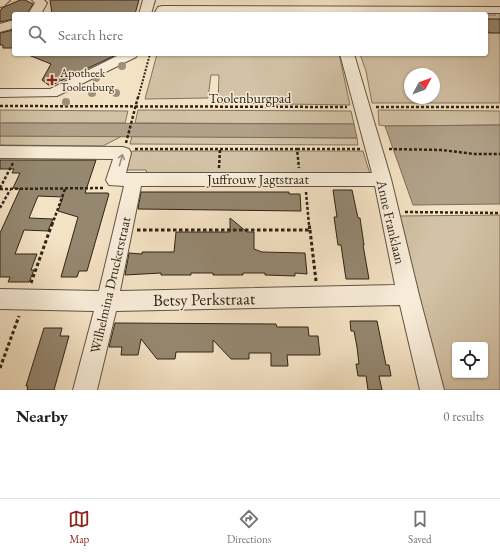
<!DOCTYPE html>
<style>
body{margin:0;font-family:"EB Garamond",serif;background:#f2f2f2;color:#202124}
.controls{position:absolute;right:12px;bottom:12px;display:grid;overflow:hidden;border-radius:4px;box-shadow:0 1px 3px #0004}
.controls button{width:36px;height:36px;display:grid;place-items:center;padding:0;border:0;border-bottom:1px solid #e0e0e0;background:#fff;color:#202124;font:20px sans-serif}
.compass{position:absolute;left:404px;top:68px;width:36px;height:36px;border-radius:50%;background:#fff;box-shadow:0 1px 3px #0004;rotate:49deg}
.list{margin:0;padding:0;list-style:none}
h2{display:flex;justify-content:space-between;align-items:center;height:52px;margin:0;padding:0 16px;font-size:17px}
h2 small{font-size:13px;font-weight:400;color:#757577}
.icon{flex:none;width:22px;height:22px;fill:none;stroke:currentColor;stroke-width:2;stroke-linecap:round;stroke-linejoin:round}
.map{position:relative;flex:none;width:500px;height:390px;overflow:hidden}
.search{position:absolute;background:#fff;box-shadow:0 1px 3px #0004;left:12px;right:12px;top:12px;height:44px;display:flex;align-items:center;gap:10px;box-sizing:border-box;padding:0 14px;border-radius:4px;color:#757577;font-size:15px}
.sheet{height:108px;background:#fff}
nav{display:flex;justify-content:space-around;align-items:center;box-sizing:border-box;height:56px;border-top:1px solid #e0e0e0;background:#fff;font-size:11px;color:#757577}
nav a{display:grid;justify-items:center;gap:2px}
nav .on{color:#8f2418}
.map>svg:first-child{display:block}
.green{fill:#d3c2a6;stroke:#81735e;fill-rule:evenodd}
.water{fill:#b1a189;stroke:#7d6f5b}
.building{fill:#958770;stroke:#2f2416}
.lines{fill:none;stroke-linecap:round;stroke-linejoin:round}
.minor-casing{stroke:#605442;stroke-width:2}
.path-far2{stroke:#2f2416;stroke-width:2;stroke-dasharray:2 1.5;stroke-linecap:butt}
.path-far1{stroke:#2f2416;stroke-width:2.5;stroke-dasharray:3 2;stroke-linecap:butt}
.path{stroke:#2f2416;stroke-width:3;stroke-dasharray:3.5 2.5;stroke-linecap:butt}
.minor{fill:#f8ecd9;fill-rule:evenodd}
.tree{fill:#9e9078}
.oneway{stroke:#9e9281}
.poi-dot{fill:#8f2418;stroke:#f8ecd9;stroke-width:1.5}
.labels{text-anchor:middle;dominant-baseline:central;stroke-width:3;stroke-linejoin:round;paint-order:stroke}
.far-poi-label{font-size:12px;fill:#2f2416;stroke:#f8ecd9;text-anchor:start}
.street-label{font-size:14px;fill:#2f2416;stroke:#f8ecd9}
.near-street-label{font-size:17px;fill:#2f2416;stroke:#f8ecd9}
</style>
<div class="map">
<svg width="500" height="390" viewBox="0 0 500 390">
<rect width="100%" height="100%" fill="#f4e2c4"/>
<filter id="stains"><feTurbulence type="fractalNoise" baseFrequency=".005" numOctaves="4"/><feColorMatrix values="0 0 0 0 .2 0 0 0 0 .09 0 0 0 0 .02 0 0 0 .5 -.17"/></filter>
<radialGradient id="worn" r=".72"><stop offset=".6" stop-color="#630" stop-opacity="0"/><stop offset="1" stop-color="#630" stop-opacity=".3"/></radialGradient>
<path class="green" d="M494,11H500V103H372L366,71L360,54H486V15H496ZM410,74H434V98H410Z
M166,12L326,13L327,14H166Z
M157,54H339L350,105L218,103L219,75H211L208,98L145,99Z
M0,110L128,111L125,123H0Z
M138,110L351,111L354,124L135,123Z
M378,110L500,111V125L385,126L379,125Z
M0,136H122L103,146L0,145Z
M132,136L357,138L358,145L130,144Z
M133,151H363L370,174L222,175L147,173L146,170H124L127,154Z
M500,215V390H441L399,216ZM455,345H485V375H455Z"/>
<path class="water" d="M0,123L354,124L357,138L0,136Z
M500,125V204L413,205L385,126Z"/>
<path class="building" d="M20,0H25L33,4L27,14H14V19L0,22V11L2,8Z
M50,0H139L135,14H52Z
M486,19H500V33H489L486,29Z
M14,30V48H3V45H0V33Z
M26,54H118L50,86L42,80L51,64Z
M0,160H96L85,193H108L109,194L87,271H79L77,277H61L78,217L58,211L63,197L38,196L29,218L53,219L48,231L24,230L15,254H37L31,270H34L29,282H8L10,277H0V233L20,189L13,188L20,173H12L14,169H0Z
M333,190H352L358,218H360L364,245H363L369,279H346L341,245H338L334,217H337Z
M141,192H289V194H300L301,211L138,209Z
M230,218L247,232H254V249L262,252L305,253L307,274L295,273V276L265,275V273H243V275H213V273H191V275H161V273L125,275L129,253L142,254V252H174L176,232H230Z
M350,321H377L386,365H389L391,376H379L382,390H368L366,376H358L356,364H359L357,347L354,331H351Z
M115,323L276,324L277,327H308L309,336H318L320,355H287L288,366H271V353H249V359H231L213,340V352H176L175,359H157L141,339L138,355H121L122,347H109Z
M44,328H62L60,336H69L54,390H27L28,386H26Z"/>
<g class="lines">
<g class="minor-casing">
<path id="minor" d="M0,0H10L4,6L0,7Z
M32,0H44L47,3L41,14H28L35,3Z
M143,0H155L151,14H139Z
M162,6L500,7V13L166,12V14H154L158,7Z
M14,20V28L0,32V24Z
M121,54H138L136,57L57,96L0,97V89H50Z
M340,54H354L391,179L419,295L444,390H420L400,305L116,311L97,390H73L94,311L0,309V289L99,291L124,186L109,185L106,180L113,159L0,158V146L123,147L129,149L131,153L126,173H372ZM141,186H375L395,285L120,291Z"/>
</g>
<path class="path-far2" d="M138,98L150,54"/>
<path class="path-far1" d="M0,106L347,107
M376,107H500
M126,143L138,97
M135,149H297L299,168
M297,149H360
M389,149L442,150L474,154H500
M219,168L220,149
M0,188L13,163
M0,189L103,188
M306,192L309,225
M0,208L10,190
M405,212L500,213
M52,225L65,189"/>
<path class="path" d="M137,230H310L309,224
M310,230L316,281
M31,283L52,224
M0,368L19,316"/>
<use href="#minor" class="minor"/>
</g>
<g class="tree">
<circle cx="122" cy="66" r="4"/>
<circle cx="96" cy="78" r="4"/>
<circle cx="92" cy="93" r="4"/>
<circle cx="116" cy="93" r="4"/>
<circle cx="66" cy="102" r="4"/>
</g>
<defs><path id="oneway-shaft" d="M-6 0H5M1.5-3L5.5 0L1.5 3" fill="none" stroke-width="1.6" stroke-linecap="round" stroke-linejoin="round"/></defs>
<use class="oneway" href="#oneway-shaft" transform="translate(121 160) rotate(-74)"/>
<path class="poi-dot" d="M50 74h4v4h4v4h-4v4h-4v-4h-4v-4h4z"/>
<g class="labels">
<g class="far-poi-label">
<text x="60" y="73">Apotheek<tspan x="60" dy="14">Toolenburg</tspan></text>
</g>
<g class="street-label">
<text x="250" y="98">Toolenburgpad</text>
<text x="258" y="179">Juffrouw Jagtstraat</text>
<text transform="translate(391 222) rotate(77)">Anne Franklaan</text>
<text transform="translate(110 285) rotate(-77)">Wilhelmina Druckerstraat</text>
</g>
<g class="near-street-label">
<text transform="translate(204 299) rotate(-1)">Betsy Perkstraat</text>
</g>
</g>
<rect width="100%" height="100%" filter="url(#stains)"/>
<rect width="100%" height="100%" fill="url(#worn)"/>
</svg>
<div class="controls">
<button><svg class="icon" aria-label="locate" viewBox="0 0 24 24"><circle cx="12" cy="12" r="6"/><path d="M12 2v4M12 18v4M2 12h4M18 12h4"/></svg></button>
</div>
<svg class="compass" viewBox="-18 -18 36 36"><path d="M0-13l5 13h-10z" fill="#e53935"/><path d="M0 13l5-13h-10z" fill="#757577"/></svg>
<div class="search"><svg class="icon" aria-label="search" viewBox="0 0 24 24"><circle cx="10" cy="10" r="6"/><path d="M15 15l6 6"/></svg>Search here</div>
</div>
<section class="sheet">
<h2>Nearby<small>0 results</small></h2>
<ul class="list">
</ul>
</section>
<nav>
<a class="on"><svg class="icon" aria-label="map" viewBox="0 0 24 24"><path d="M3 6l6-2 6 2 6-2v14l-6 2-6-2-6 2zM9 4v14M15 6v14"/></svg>Map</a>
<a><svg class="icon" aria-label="directions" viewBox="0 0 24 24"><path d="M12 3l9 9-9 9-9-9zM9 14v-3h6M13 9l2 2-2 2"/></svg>Directions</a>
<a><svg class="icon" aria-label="saved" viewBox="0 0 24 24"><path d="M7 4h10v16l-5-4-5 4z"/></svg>Saved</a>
</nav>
